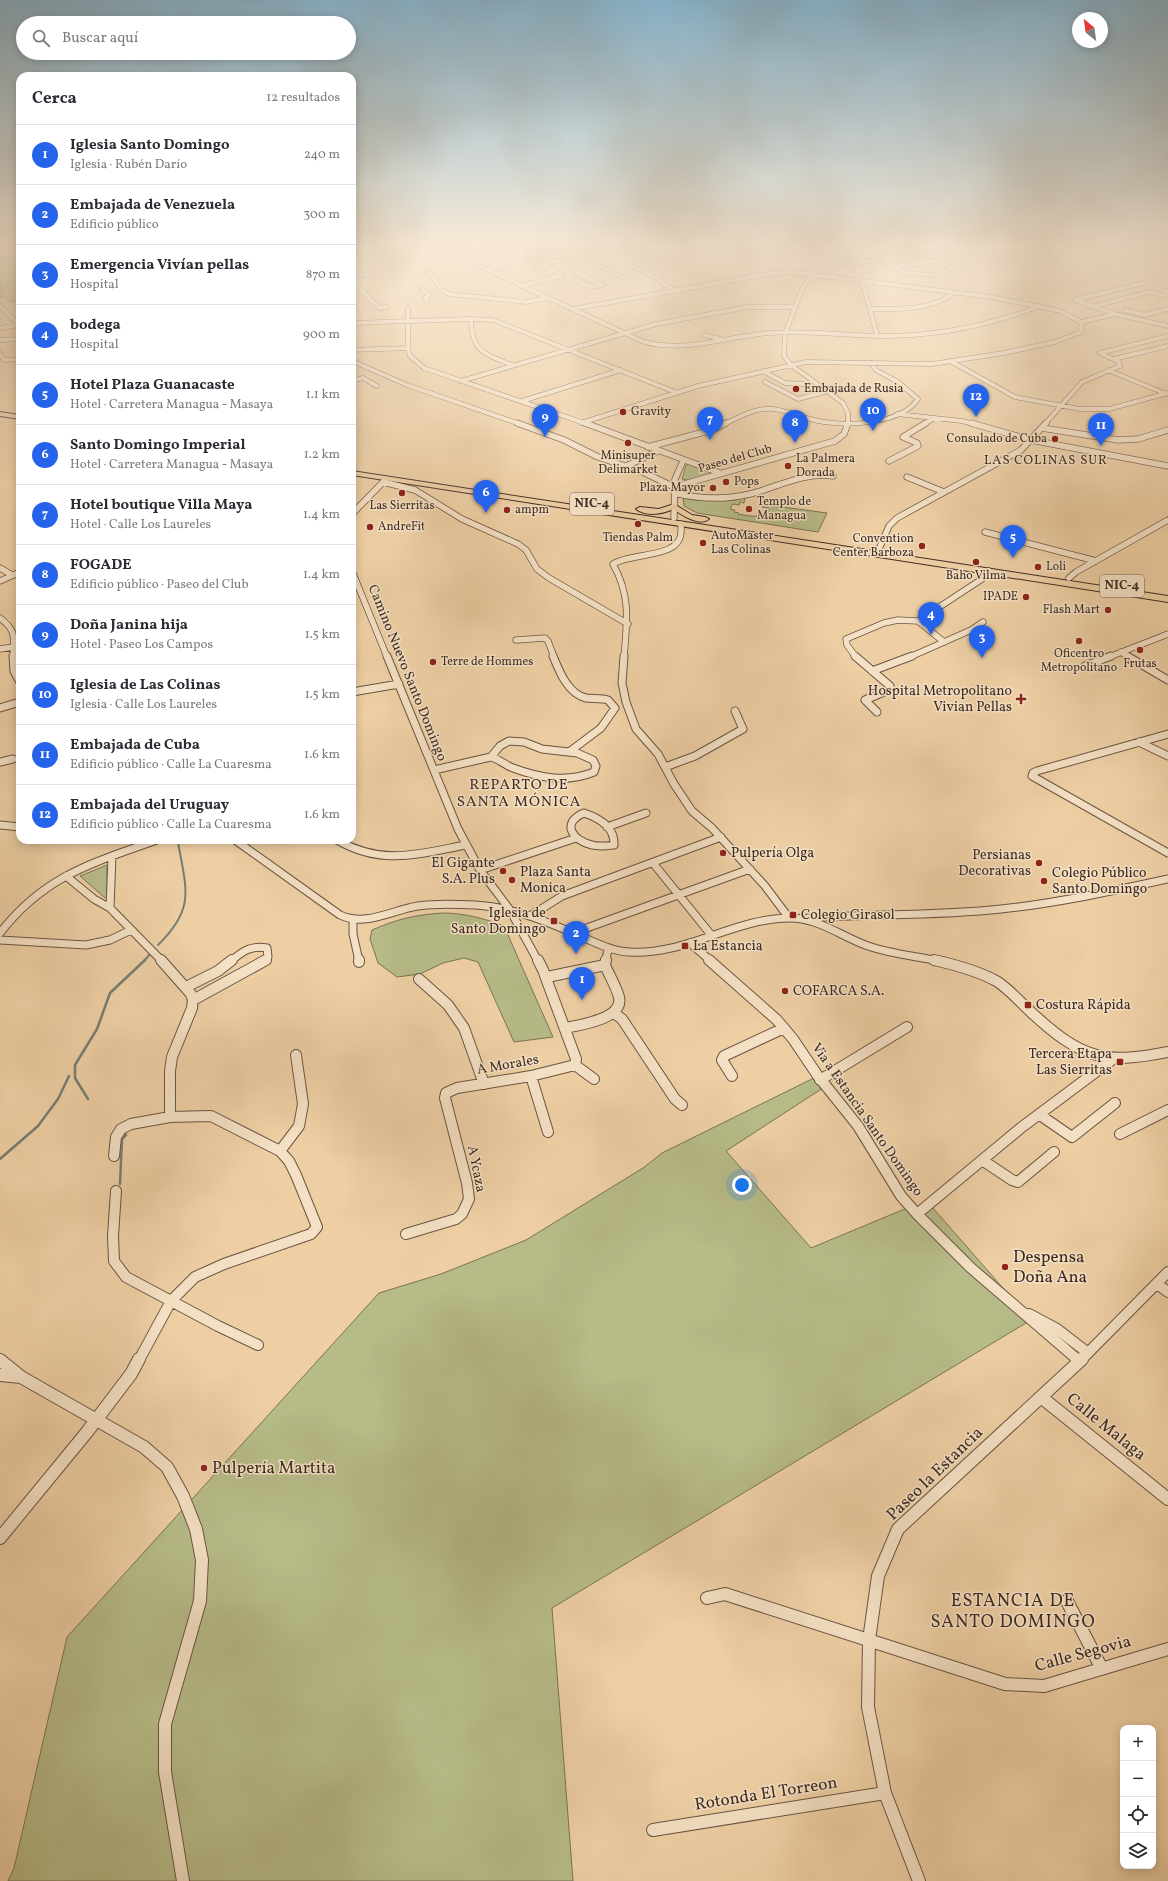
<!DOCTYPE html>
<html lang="es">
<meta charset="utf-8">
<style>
body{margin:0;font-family:Vollkorn,serif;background:#f7f7f7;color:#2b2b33}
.controls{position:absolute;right:12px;bottom:12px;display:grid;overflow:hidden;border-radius:8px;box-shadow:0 2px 10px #0003}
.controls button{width:36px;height:36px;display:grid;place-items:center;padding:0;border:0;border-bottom:1px solid #e1e1e2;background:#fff;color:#2b2b33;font:20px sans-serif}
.compass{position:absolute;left:1072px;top:12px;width:36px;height:36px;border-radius:50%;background:#fff;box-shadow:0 2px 10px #0003;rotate:331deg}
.you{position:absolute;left:742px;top:1185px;width:14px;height:14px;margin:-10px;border:3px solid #fff;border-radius:50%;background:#1a73e8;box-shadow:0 0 0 6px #1a73e833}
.badge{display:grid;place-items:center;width:26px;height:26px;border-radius:50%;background:#2563eb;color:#fff;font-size:13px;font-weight:700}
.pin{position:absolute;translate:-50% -33px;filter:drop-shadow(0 1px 2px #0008)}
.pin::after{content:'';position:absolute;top:21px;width:14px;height:12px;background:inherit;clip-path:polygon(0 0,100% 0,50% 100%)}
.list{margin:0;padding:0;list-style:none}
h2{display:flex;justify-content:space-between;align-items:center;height:52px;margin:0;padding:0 16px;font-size:17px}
h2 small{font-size:13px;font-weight:400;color:#7c7c81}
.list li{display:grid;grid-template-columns:26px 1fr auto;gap:12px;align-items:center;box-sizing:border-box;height:60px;padding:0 16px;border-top:1px solid #e1e1e2}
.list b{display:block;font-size:15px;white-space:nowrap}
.list p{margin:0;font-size:13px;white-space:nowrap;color:#7c7c81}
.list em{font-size:13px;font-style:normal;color:#7c7c81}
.icon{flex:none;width:22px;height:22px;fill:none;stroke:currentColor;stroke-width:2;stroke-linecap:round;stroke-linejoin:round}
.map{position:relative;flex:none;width:1168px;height:1881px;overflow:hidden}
.search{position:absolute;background:#fff;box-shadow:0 2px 10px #0003;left:16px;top:16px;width:340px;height:44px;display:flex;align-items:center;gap:10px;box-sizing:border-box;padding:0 14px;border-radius:22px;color:#7c7c81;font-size:15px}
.panel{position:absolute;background:#fff;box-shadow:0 2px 10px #0003;left:16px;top:72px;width:340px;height:772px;border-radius:12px}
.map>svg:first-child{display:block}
.green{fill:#b6bb88;stroke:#7a7356}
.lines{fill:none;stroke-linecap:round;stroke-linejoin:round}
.stream-far2{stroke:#757e74;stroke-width:1}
.stream-far1{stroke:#757e74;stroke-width:2}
.stream{stroke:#757e74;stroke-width:2.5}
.minor-far4-casing{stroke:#6a5443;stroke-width:5}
.minor-far3-casing{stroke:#6a5443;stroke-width:7}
.minor-far2-casing{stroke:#6a5443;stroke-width:9}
.minor-far1-casing{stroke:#6a5443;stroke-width:12}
.minor-casing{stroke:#6a5443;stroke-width:14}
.highway-casing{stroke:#3e2b23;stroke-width:2}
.minor-far4{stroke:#f4e0c4;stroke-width:4}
.minor-far3{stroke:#f4e0c4;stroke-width:5.5}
.minor-far2{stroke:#f4e0c4;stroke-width:7}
.minor-far1{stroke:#f4e0c4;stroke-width:10}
.minor{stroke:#f4e0c4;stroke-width:12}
.highway{fill:#eecfa4;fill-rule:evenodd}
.poi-dot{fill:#8f2418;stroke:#f4e0c4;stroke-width:1.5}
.labels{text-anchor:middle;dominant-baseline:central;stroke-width:3;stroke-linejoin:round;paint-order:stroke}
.far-poi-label{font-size:12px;fill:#3e2b23;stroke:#f4e0c4;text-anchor:start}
.far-street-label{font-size:12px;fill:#3e2b23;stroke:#f4e0c4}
.far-neighbourhood-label{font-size:13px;letter-spacing:1px;fill:#3e2b23;stroke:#f4e0c4}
.shield{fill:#f4e0c4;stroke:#756153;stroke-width:1}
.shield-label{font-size:13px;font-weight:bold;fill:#3e2b23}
.street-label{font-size:14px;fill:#3e2b23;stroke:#f4e0c4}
.poi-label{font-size:14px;fill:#3e2b23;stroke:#f4e0c4;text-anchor:start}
.neighbourhood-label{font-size:15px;letter-spacing:1px;fill:#3e2b23;stroke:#f4e0c4}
.near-poi-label{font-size:17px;fill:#3e2b23;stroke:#f4e0c4;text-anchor:start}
.near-street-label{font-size:17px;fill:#3e2b23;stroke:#f4e0c4}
.near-neighbourhood-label{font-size:18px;letter-spacing:1px;fill:#3e2b23;stroke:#f4e0c4}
</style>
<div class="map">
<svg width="1168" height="1881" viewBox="0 0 1168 1881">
<rect width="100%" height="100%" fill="#eecfa4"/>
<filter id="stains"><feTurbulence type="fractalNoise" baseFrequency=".005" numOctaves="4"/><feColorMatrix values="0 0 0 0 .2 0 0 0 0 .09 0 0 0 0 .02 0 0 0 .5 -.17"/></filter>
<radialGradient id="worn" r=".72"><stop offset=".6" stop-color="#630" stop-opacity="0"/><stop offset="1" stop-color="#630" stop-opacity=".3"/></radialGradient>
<path class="green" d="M20,256V301L12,302L4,297L0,298V258Z
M688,464L716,473L692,481L682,479L686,465Z
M683,496L745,497L744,503L740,502L739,505L733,504L730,509L735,510L734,512L739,513L738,514C748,516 764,519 769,510L768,508L762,507L763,506L759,505L760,504L827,513L818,532L697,513L684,506Z
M107,865V896L105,898L80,876Z
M442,913C464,913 483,918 504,926L553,1037L514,1042L478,962L464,958L443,963L420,974L397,977L378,963L370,939L372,930C397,919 415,915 442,913Z
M818,1076L823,1088L726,1151L811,1248L907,1208L932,1207L1031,1320L552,1608L573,1881H8L14,1868L67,1637L379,1293L441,1274L526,1240L643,1168L662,1153Z"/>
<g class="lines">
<path class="stream-far2" d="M0,257L12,259L20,271
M0,293L9,285L20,281"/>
<path class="stream-far1" d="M158,945C196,908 186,889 178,842
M144,961L151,953"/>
<path class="stream" d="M88,1099L75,1078V1065L97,1029L110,993L145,960
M0,1159L38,1126L58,1099L69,1076
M120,1184L122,1139L126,1135L123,1132"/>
<g class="minor-far4-casing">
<path id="minor-far4" d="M358,246L366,251
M436,246L644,342C687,353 727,336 770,333C808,330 845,336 883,336C937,336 990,325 1040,306
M501,246L563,275L521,286
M844,246L813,273L803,287L785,333L784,356L791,365L843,403L848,413V424
M922,246L952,269
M937,246L970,258L963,263
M969,246L992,254
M6,247L13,252L20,254
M0,250L19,246
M577,250L581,257L624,278
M448,251L483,246
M835,253L849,254L914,246
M881,259L907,273L933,275
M828,261L854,263L930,253
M626,263L659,279L662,283L677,291
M541,264L581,257
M895,267L941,260
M485,269L507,264
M573,270L602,285C592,289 585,285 576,281L577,279
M430,273L441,290L450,294L526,302L547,298
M352,278L373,273
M862,281L877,335
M355,284L379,308L386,307
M1164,286H1168
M422,290L429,295L425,298L427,300
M1075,300L1115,314L1168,326
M1075,300L1168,277
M0,306L20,326
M1092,307L1148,292L1168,296
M352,308L354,311
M408,308V348L410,356L424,368L587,424
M572,309L769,274L791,272L991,297L1060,311L1081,322
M870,309C898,309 930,311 954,293
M1125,310L1144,315L1168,309
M471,319C471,352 485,354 512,365
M1081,322L1115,314
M352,323L471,319L493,320L675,392
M0,328L18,325
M704,335L721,339
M0,340L20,339
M352,350L408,348
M1100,353L1168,336
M0,354L4,360L20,359
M1114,359L1168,346
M352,361L407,385L520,424
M952,362L1015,397L1080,409H1109L1168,393
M1108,370L1166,394
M763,371L785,383L803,384L821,393
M352,381L363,378L377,386
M461,381L656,324L748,307H794
M765,382L798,399L828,391
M522,401L621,370
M897,414L962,421L974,424
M581,423L698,386L806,362L932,364L1004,353L1055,342L1081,332V322
M724,424C740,417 756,407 773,409C790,411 807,420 824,422C851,426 901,424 918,399L898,382L876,370L871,363
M924,424L935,418
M1045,424L1082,382L1120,366L1119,362L1100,353"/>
</g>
<g class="minor-far3-casing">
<path id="minor-far3" d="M517,423L564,440L598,457L643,472L674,487
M585,423L720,473
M971,423L1031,440L1168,466
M1042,428L1118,440L1138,439L1168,430
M648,447L712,430L726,423
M889,461L918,446L917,443L903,437L926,423
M624,467L658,451
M907,477L944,492
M383,482L415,490L462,519L518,544L526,550L537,569L549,578L628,624
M674,487L835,441L844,434L848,423
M674,493C699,499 725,500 750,494C778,487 803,472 833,476
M352,514L386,479
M674,518L675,479L683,461
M985,532L1096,561
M879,549L889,526L897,518L1021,450L1046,423
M0,568L12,575
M352,571L387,657
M1069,578L1076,572L1168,520
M0,581L20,572
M0,618C17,631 14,638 13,657
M918,621L944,642
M516,640L545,638L548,641L554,657
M0,649L13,647
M1121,652L1129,657
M624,657C627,622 631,596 613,564C628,554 671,557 679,540C682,535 681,529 681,524
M856,657L847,645L846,639L884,623L898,620L918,621L982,579L989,571
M910,657L971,630L983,622
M1109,657L1168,634"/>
</g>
<g class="minor-far2-casing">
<path id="minor-far2" d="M13,656L14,671L20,682
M387,656L458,829L480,870L510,910L538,961
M553,656C559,671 568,694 586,698C593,699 601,698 608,700L615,708L601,728L569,752
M624,656L622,683L626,702L636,729L658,754L674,784L692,811L712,828L765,886L789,918
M855,656L890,686L891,689L865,700L877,712
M1127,656L1168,680
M1085,666L1111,656
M872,671L912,656
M352,692L399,684
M0,708L20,702
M1168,734L1037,771L1033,773L1032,776L1168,853
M509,741L524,742L542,749L577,753L593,760L596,766L594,772C567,783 540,778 513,768C505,765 499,759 491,757L500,746Z
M1139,742L1168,756
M0,762L13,759
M665,767L695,756L743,729L735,711
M434,770L491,757
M584,813C599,818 615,827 614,845C606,846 599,847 592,845C573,841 560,823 584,813Z
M0,825L20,827
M607,827L646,813
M235,840L340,915C366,927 392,910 418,906C437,903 456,904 475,905C509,907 541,919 573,933C591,940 609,951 629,952C685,956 734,918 790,918C819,918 842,937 868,946C891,954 915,956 939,961
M337,840C382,866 418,854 466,845
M653,863L712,936
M480,870L576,838
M66,876L94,899L110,908L162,961
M110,908L112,856
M530,916L562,896L721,837
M808,918C872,914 937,916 1001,909C1058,903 1113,891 1168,879
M353,921V934L359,961
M0,933C44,876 92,863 157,840
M576,934L584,929L750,869
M0,940L86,945L110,940L131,930
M690,943L711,961
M231,961C243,951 251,945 267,948L268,957L265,961
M606,961L608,948"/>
</g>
<g class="minor-far1-casing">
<path id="minor-far1" d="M161,960L191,994L193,1000L192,1008L172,1057L170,1071V1117
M359,960V962
M538,960L543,970L576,1059L575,1065L594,1079
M709,960L777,1020L793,1039L818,1076L858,1126L901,1196L917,1214L971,1268L1078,1360
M934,960C956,965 979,971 998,982C1011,991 1021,1003 1032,1013C1081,1058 1103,1065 1168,1052
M547,977L605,965
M419,979L448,1005L464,1028L484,1084
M186,987L218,971L232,960
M193,1000L266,960
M614,1013L622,1019L675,1099L682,1105
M565,1028C580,1025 624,1019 619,997C616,986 609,975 605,965L606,960
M531,1076L548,1132
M732,1076L722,1060L724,1056L784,1028
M820,1080L907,1027
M1040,1115L1072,1137L1115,1103
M1120,1134L1168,1110
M280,1151L299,1126L303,1104L296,1055
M114,1156L116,1137L121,1129L131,1124L170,1117L211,1116L280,1151L289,1161L296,1175L317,1227L311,1234L224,1264L195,1277L171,1301L139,1360
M982,1160L1012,1180L1018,1182L1054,1152
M116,1191L113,1236L114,1261L126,1277L218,1326L258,1345
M917,1214L1022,1127L1113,1059
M406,1234L456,1219L462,1214L469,1199L467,1183L445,1098L446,1093L457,1088L531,1076L575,1065
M1157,1284L1168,1292
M1029,1314L1057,1329L1088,1353
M1081,1360L1168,1272"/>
</g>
<g class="minor-casing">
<path id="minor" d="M1077,1359L1080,1361
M0,1360L21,1377L144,1447L167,1467L183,1496L196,1529L202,1560L200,1601L165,1724V1772L183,1881
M0,1375L21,1377
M1041,1397L1168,1499
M0,1538L87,1432L131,1374L139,1359
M707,1598L725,1594L1005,1684L1044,1686L1168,1649
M1067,1601L1102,1669
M653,1830L885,1793
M919,1881L885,1793L868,1707L869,1640L878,1576L898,1529L1082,1359"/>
</g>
<g class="highway-casing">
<path id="highway" d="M0,412L20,415V419L0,416Z
M352,471L1168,596V602L352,475Z
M674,504L692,515L705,517L709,519C699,527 682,515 673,509C663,514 646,517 636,509L640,507L659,509Z"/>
</g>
<use href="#minor-far4" class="minor-far4"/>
<use href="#minor-far3" class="minor-far3"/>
<use href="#minor-far2" class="minor-far2"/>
<use href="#minor-far1" class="minor-far1"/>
<use href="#minor" class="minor"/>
<use href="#highway" class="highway"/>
</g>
<linearGradient id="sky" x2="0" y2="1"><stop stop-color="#88b5cf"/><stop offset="0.48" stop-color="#f7e9d6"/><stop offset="1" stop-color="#f7e9d6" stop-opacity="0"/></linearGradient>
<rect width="1168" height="510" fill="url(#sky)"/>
<g class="poi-dot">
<circle cx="796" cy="389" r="4"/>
<circle cx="623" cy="412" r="4"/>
<circle cx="1055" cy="439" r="4"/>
<circle cx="628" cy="443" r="4"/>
<circle cx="788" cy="466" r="4"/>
<circle cx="726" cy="482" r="4"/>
<circle cx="713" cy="488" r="4"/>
<circle cx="402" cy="493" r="4"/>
<circle cx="749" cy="509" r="4"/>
<circle cx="507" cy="510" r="4"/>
<circle cx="638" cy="524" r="4"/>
<circle cx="370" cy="527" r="4"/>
<circle cx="703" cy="543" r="4"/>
<circle cx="922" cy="546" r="4"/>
<circle cx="976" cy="562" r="4"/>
<circle cx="1038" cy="567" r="4"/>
<circle cx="1026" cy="597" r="4"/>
<circle cx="1108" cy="610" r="4"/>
<circle cx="1079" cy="641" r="4"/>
<circle cx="1140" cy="650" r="4"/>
<circle cx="433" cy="662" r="4"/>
<path d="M1019 693h4v4h4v4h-4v4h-4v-4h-4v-4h4z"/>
<circle cx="723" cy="853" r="4"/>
<circle cx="1039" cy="863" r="4"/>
<circle cx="503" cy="871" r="4"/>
<circle cx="512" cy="880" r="4"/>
<circle cx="1044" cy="881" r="4"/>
<rect x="789" y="911" width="8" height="8" rx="2"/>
<rect x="550" y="917" width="8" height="8" rx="2"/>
<rect x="681" y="942" width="8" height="8" rx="2"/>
<circle cx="785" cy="991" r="4"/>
<rect x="1024" y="1001" width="8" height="8" rx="2"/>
<rect x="1116" y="1058" width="8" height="8" rx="2"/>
<circle cx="1005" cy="1267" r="4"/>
<circle cx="204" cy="1468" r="4"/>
</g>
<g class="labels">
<g class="far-poi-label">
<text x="804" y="389">Embajada de Rusia</text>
<text x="631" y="412">Gravity</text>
<text x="1047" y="439" text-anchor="end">Consulado de Cuba</text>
<text x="628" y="456" text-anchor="middle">Minisuper<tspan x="628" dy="14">Delimarket</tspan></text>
<text x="796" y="459">La Palmera<tspan x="796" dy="14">Dorada</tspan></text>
<text x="734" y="482">Pops</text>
<text x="705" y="488" text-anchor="end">Plaza Mayor</text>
<text x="757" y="502">Templo de<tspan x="757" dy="14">Managua</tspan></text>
<text x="402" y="506" text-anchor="middle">Las Sierritas</text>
<text x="515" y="510">ampm</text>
<text x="378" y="527">AndreFit</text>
<text x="711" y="536">AutoMaster<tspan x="711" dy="14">Las Colinas</tspan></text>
<text x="638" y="538" text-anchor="middle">Tiendas Palm</text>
<text x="914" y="539" text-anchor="end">Convention<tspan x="914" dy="14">Center Barboza</tspan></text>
<text x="1046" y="567">Loli</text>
<text x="976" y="576" text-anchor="middle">Baho Vilma</text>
<text x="1018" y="597" text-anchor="end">IPADE</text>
<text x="1100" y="610" text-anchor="end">Flash Mart</text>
<text x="1079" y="654" text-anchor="middle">Oficentro<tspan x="1079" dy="14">Metropolitano</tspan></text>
<text x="441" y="662">Terre de Hommes</text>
<text x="1140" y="664" text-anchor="middle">Frutas</text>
</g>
<g class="far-street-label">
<text transform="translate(735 459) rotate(-16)">Paseo del Club</text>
</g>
<g class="far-neighbourhood-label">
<text x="1046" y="461">LAS COLINAS SUR</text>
</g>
<g class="shield">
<rect x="570" y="493" width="44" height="22" rx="3"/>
<rect x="1100" y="575" width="44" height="22" rx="3"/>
</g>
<g class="shield-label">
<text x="592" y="504">NIC-4</text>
<text x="1122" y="586">NIC-4</text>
</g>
<g class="street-label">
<text transform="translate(407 673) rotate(68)">Camino Nuevo Santo Domingo</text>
<text transform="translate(508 1065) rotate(-10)">A Morales</text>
<text transform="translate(867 1120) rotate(55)">Via a Estancia Santo Domingo</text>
<text transform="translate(476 1169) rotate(79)">A Ycaza</text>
</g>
<g class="poi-label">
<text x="1012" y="691" text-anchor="end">Hospital Metropolitano<tspan x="1012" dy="16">Vivian Pellas</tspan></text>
<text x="731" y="853">Pulpería Olga</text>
<text x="1031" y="855" text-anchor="end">Persianas<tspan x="1031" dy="16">Decorativas</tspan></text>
<text x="495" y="863" text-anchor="end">El Gigante<tspan x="495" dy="16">S.A. Plus</tspan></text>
<text x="520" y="872">Plaza Santa<tspan x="520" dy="16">Monica</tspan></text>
<text x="1052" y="873">Colegio Público<tspan x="1052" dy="16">Santo Domingo</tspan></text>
<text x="546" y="913" text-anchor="end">Iglesia de<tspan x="546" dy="16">Santo Domingo</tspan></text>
<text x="801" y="915">Colegio Girasol</text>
<text x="693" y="946">La Estancia</text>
<text x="793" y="991">COFARCA S.A.</text>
<text x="1036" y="1005">Costura Rápida</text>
<text x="1112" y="1054" text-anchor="end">Tercera Etapa<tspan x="1112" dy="16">Las Sierritas</tspan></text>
</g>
<g class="neighbourhood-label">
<text x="519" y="785">REPARTO DE<tspan x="519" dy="17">SANTA MÓNICA</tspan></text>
</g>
<g class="near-poi-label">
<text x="1013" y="1257">Despensa<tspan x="1013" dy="20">Doña Ana</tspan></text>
<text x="212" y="1468">Pulpería Martita</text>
</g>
<g class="near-street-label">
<text transform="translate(1106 1427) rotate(39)">Calle Malaga</text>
<text transform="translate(935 1474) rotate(-44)">Paseo la Estancia</text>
<text transform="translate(1083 1654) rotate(-15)">Calle Segovia</text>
<text transform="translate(766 1794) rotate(-9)">Rotonda El Torreon</text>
</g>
<g class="near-neighbourhood-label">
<text x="1013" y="1601">ESTANCIA DE<tspan x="1013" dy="21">SANTO DOMINGO</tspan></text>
</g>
</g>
<rect width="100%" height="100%" filter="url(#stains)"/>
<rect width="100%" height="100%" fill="url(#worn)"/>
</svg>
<div class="controls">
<button>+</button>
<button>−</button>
<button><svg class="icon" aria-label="locate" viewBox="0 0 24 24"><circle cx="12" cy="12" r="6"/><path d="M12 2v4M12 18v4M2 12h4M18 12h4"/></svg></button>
<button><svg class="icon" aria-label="layers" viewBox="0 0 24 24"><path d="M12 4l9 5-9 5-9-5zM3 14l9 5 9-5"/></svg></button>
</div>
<svg class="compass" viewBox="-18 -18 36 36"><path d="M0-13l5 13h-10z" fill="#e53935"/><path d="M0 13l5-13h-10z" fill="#7c7c81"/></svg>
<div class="you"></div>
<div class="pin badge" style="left:582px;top:1000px">1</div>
<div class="pin badge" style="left:576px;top:954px">2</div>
<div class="pin badge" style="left:982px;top:658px">3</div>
<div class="pin badge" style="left:931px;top:635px">4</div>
<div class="pin badge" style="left:1013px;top:558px">5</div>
<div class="pin badge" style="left:486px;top:513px">6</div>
<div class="pin badge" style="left:710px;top:440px">7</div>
<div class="pin badge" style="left:795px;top:443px">8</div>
<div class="pin badge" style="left:545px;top:437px">9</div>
<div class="pin badge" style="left:873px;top:431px">10</div>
<div class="pin badge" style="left:1101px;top:446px">11</div>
<div class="pin badge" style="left:976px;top:417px">12</div>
<div class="search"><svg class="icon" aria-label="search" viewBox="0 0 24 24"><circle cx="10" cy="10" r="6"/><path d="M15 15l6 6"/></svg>Buscar aquí</div>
<section class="panel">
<h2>Cerca<small>12 resultados</small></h2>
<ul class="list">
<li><span class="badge">1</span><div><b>Iglesia Santo Domingo</b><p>Iglesia · Rubén Darío</p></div><em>240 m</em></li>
<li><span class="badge">2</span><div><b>Embajada de Venezuela</b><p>Edificio público</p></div><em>300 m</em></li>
<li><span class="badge">3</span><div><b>Emergencia Vivían pellas</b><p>Hospital</p></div><em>870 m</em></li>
<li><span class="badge">4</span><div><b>bodega</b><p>Hospital</p></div><em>900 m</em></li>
<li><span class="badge">5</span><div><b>Hotel Plaza Guanacaste</b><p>Hotel · Carretera Managua - Masaya</p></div><em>1.1 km</em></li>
<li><span class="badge">6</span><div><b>Santo Domingo Imperial</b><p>Hotel · Carretera Managua - Masaya</p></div><em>1.2 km</em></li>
<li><span class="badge">7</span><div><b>Hotel boutique Villa Maya</b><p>Hotel · Calle Los Laureles</p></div><em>1.4 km</em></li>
<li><span class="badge">8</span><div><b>FOGADE</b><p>Edificio público · Paseo del Club</p></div><em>1.4 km</em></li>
<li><span class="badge">9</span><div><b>Doña Janina hija</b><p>Hotel · Paseo Los Campos</p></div><em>1.5 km</em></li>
<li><span class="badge">10</span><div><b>Iglesia de Las Colinas</b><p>Iglesia · Calle Los Laureles</p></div><em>1.5 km</em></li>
<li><span class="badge">11</span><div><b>Embajada de Cuba</b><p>Edificio público · Calle La Cuaresma</p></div><em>1.6 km</em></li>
<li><span class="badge">12</span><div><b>Embajada del Uruguay</b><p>Edificio público · Calle La Cuaresma</p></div><em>1.6 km</em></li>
</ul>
</section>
</div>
